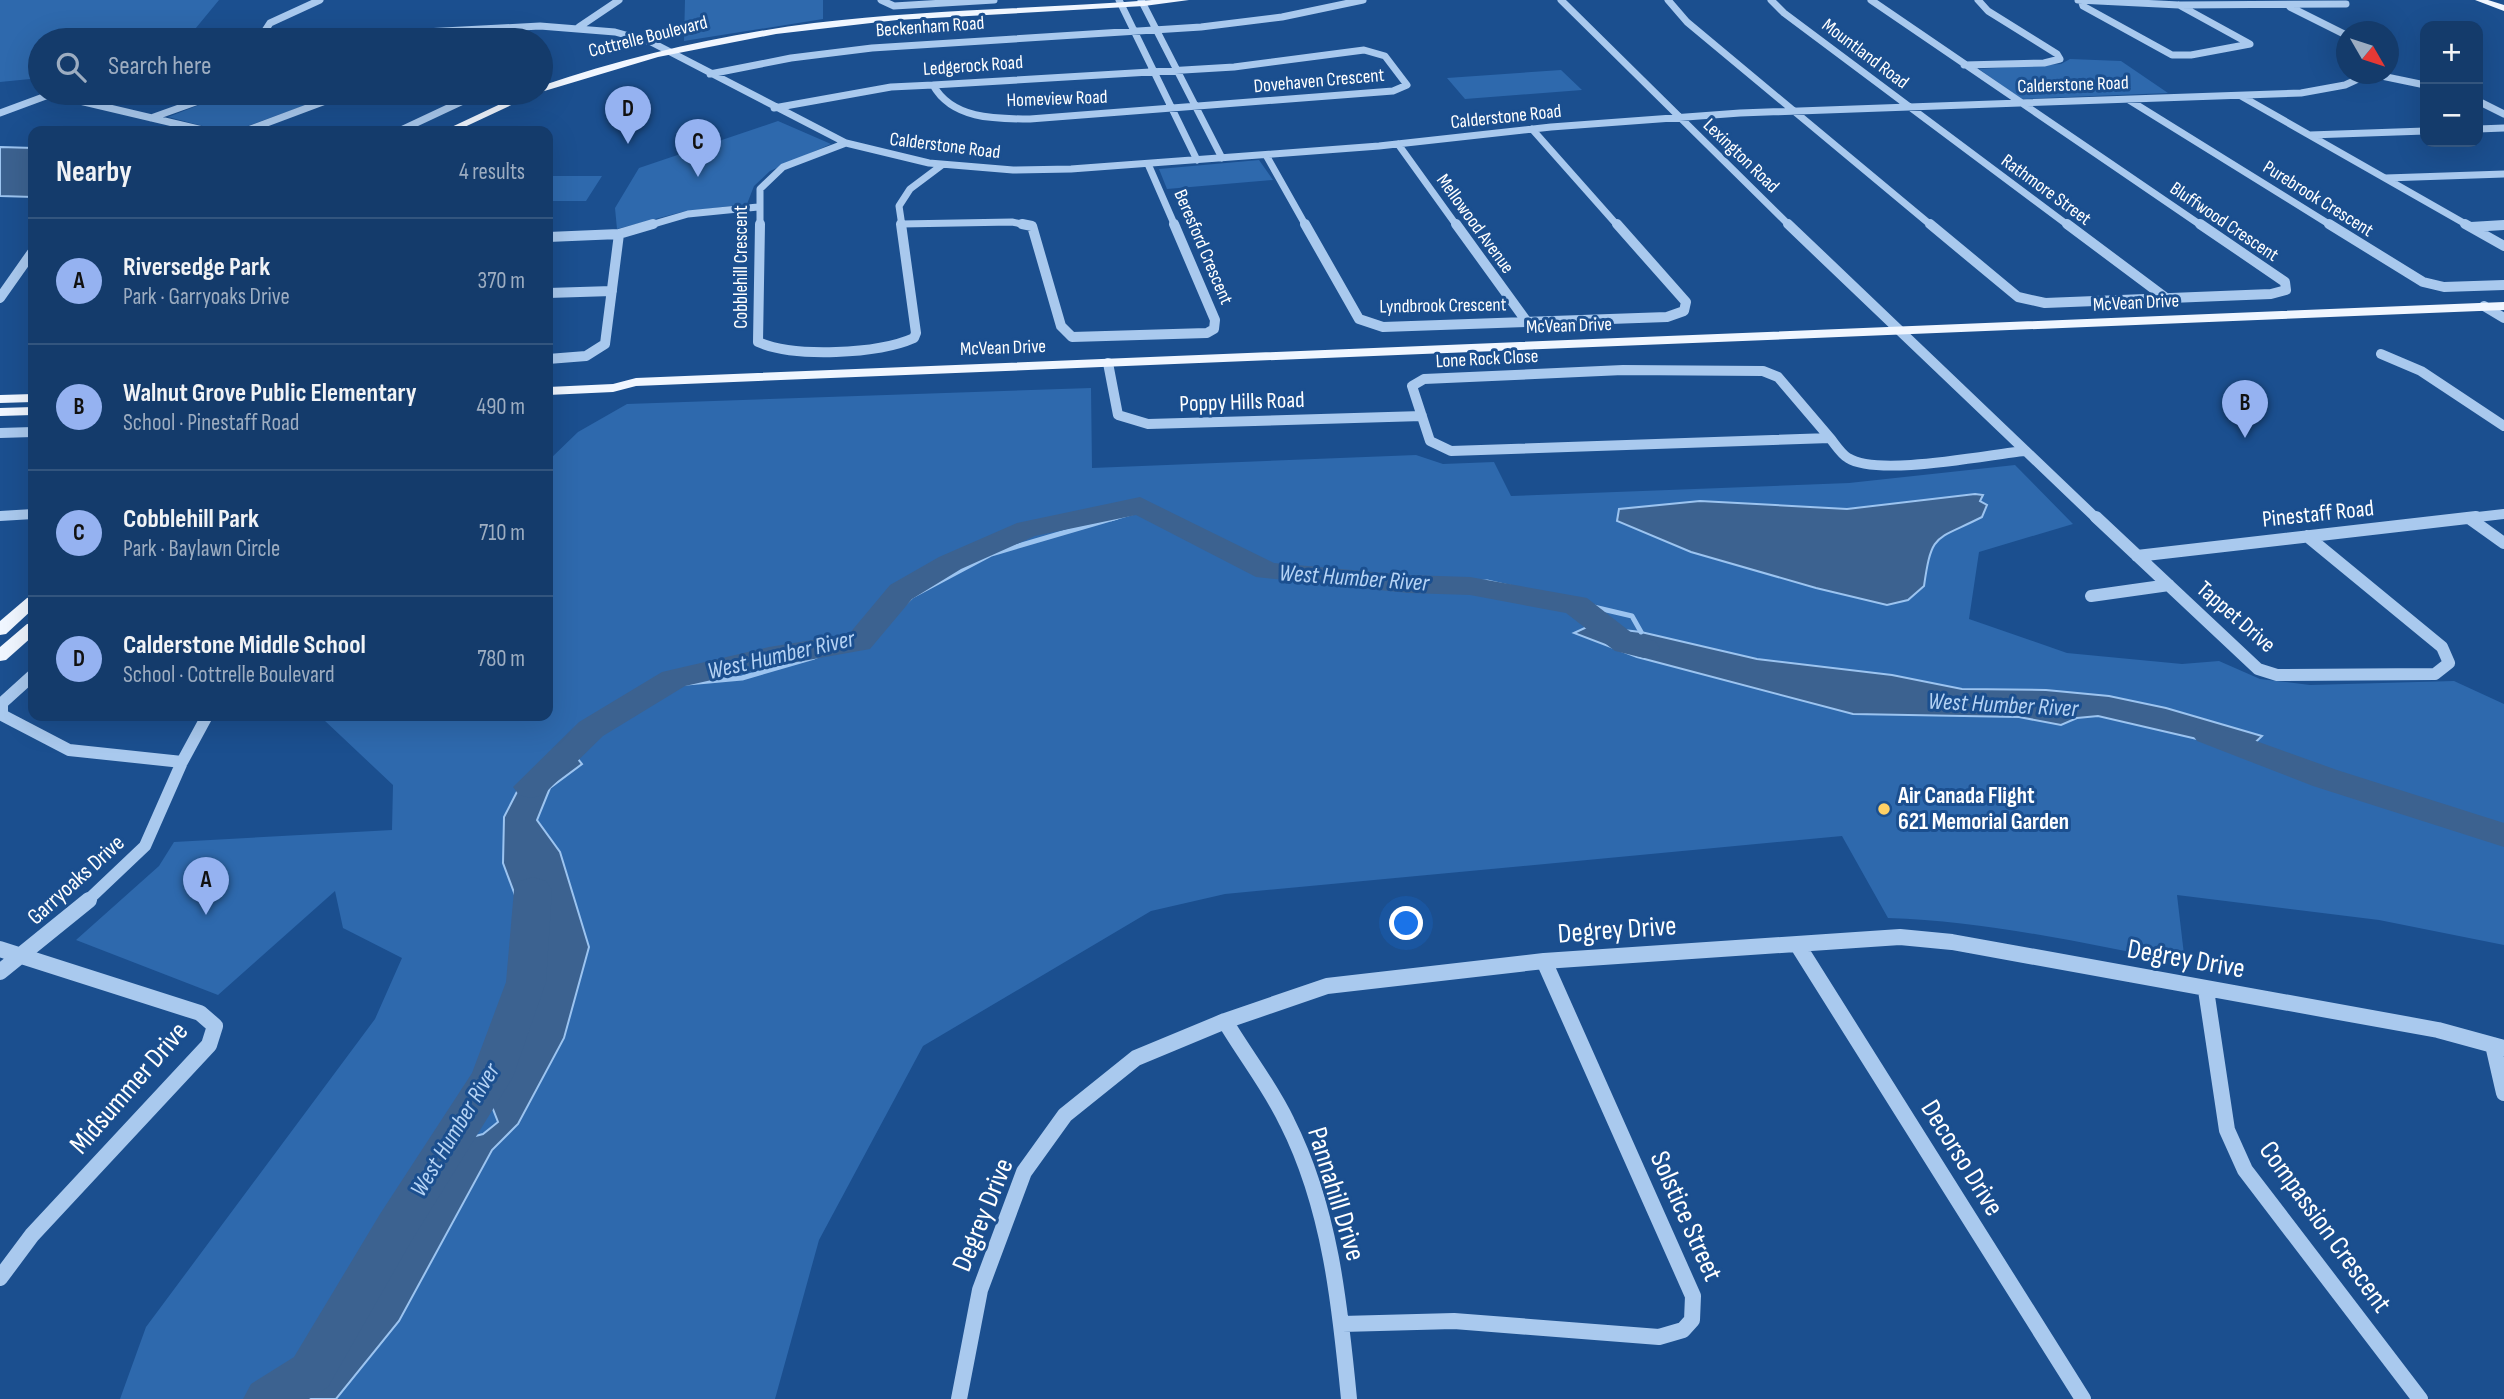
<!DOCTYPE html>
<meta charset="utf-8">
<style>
body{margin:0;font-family:"Sofia Sans Condensed",sans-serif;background:#214673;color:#f1f3f6}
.controls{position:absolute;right:21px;top:21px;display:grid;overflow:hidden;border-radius:14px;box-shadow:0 7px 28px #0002}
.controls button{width:63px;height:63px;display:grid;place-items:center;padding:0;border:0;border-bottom:2px solid #33557e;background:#143b6b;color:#f1f3f6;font:35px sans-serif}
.compass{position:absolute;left:2336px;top:21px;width:63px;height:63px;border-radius:50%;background:#143b6b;box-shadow:0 7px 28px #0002;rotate:129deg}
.you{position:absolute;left:1407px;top:924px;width:24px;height:24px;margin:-18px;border:5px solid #fff;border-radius:50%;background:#1a73e8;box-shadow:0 0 0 10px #1a73e833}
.badge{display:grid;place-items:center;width:46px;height:46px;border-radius:50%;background:#95b2f1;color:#111;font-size:23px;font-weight:700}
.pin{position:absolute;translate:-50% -58px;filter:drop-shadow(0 2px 4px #0008)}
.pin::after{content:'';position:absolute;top:37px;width:24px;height:21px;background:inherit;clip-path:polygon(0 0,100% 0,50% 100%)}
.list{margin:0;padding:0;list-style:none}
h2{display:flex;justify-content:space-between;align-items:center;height:91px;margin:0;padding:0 28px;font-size:30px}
h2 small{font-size:23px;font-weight:400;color:#9dadc1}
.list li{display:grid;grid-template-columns:46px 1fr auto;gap:21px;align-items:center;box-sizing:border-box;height:126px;padding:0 28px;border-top:2px solid #33557e}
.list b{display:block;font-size:26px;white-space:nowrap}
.list p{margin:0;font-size:23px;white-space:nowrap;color:#9dadc1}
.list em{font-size:23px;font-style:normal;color:#9dadc1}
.icon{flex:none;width:38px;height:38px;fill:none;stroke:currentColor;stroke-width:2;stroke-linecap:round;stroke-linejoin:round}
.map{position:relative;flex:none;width:2504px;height:1399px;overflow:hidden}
.search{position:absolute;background:#143b6b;box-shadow:0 7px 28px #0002;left:28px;top:28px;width:525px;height:77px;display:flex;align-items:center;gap:18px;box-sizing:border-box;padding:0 24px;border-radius:38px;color:#9dadc1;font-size:26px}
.panel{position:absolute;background:#143b6b;box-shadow:0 7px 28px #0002;left:28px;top:126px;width:525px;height:595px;border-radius:14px}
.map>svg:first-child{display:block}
.green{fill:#2e69ad}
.water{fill:#3c6290;stroke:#9cc4f0;stroke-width:2}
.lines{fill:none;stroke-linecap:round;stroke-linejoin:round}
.stream-far1{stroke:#9cc4f0;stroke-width:4.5}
.stream{stroke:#9cc4f0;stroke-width:5}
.river{fill:#3c6290;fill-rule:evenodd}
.minor-far3{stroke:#a9c9ee;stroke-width:7}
.minor-far2{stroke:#a9c9ee;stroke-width:10}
.minor-far1{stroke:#a9c9ee;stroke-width:12}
.minor{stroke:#a9c9ee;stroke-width:16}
.major{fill:#f0f6ff;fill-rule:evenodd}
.poi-dot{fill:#ffd166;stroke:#1b4f8f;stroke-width:2.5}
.labels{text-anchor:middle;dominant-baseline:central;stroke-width:6;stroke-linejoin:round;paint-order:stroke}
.far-street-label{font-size:19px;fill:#fff;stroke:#1b4f8f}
.street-label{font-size:23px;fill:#fff;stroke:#1b4f8f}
.poi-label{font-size:23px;font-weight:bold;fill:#fff;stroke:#1b4f8f;text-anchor:start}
.water-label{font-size:24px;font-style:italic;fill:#b5d3f5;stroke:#1b4f8f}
.near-street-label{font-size:28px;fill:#fff;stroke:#1b4f8f}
</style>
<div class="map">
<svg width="2504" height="1399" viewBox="0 0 2504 1399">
<rect width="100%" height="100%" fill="#1b4f8f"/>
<path class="green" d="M0,0H219L186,40H40V78L0,82Z
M685,0H823V19L684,41Z
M2070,59L2121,61L2168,93L2021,99L1979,69L2061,64Z
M1561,70L1582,90L1465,99L1447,78Z
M230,93H339L234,131H222L168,117Z
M778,121L831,144L770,171L754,186L747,204L682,212L617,229L615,208L639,168Z
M1259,160L1273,180L1167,189L1159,169Z
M548,176H602L586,201H548Z
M1091,388L1092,468L1416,455L1443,464L1494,462L1511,496L1849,483L2015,465L2073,524L1979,552L1969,619L2067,653L2182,664L2219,661L2260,679L2310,685L2454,681L2504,704V945L2379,920L2177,895L2185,963C2087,944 1988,921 1888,918L1842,836L1225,894L1151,911L923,1046L819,1240L775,1399H120L146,1327L375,1019L402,958L343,928L335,891L218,995L76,940L159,866L174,842L392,830L393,785L324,720L328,716H548V461L578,432L627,404Z"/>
<path class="water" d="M0,147L33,148V197L0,196Z
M1975,494L1983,495L1980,501L1987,505L1982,517C1935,541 1932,531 1924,586L1908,600L1887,605L1816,588L1691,552L1617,521L1619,509L1700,501L1847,509Z
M1589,626L1641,632L1757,659L1892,675L1962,689L2046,690L2109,696L2166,708L2262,736L2241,756L2197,739L2098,716L2077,718L2061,725L2019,717L1853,714L1637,657L1574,633Z
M573,753L582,764L550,788L537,820L560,852L589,947L564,1038L518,1124L492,1150L399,1321L336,1399H293L358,1318L460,1140L483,1134L498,1122L489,1099L527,1032L541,965L503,863L504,817L521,784L556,758Z"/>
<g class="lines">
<path class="stream-far1" d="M1111,519L1135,512L1171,519"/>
<path class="stream" d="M1166,517L1192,527L1234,554L1285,574L1337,584L1415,587L1487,582L1632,616L1641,632
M573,753L653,696L676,684L742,678L814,657L874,633L912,596L991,554L1117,517"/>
<path class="river" d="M1140,497L1274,563L1408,575L1470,577L1576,596L1587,598L1637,637L1655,641L1660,648L1655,655L1644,658L1615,651L1566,613L1470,595L1408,593L1256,577L1136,515L1035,536L961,569L912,599L870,649L769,667L685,686L603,736L543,795L531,798L519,795L513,787L579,722L662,672L769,647L849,634L890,585L939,557L1017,523Z
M2209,724L2337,770L2504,823V847L2313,786L2197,741L2192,734L2197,727Z
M533,877L546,881L552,890L546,982L513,1077L412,1240L328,1387L309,1399H243L251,1384L294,1357L380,1214L472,1073L506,982L514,890L520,881Z"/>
<path class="minor-far3" d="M881,0L894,6L994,0
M1119,0L1197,160
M1141,0L1222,158
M1561,0L1790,226
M1668,0L1687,22L1932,226
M1771,0L1784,13L2069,226
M1871,0L2202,226
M2078,0L2179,5L2346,4
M2081,0L2083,6L2172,55H2191L2250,44L2179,5
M2290,7L2346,35
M579,27L619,0
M259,40L270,23L320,0
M271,40L540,26L615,32L651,42L846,143L929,163L1013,170L1071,169L1379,146L1551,127L1740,113L2301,93L2345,85L2369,74
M1364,50L1385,56L1407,85L1393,91L1030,119C994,119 952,119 933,85L1234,67Z
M1964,65L2044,63L2060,59L2057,54L1988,11L1978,0
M710,74L791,58L872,48L1201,27L1282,17L1363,0
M2372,74L2425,85
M50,94L207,131
M2241,96L2469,226
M2129,100L2332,226
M2478,101L2504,114
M774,108L891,87L933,85
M0,113L54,93
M151,118L221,93
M1532,129L1618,226
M2478,129L2504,128
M245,131L347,93
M399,131L480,93
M2310,135L2425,131
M1398,144L1457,226
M1266,155L1306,226
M1148,164L1175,226
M2386,178L2504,174
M901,224L1012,222L1031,226
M647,226L688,214L758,207
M760,226V189L783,167L846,143
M902,226L899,206L910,189L942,165
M2491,226L2504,225"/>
<path class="minor-far2" d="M760,224L758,342C794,358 878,354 914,338L916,333L901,224
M1022,224L1032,226L1061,326L1072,337L1207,333L1214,329L1215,320L1174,224
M1305,224L1359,319L1383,327L1667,317L1684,311L1686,302L1617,224
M1456,224L1527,322
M1788,224L2097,519
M1930,224L2018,297L2045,303L2271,294L2286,290L2285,282L2200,224
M2067,224L2166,298
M2329,224L2423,282L2444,287L2504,285
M2465,224L2504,246
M2471,227L2504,225
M548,237L619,234L653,224
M548,293L612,291
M0,298L33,251
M2484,306L2504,318
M2381,354L2421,371L2504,426
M548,359L586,356L605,344L619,234
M1108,363L1118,415L1148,424L1422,416
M1623,370L1763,371L1778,377L1830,438L1451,451L1430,441L1412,386L1424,379Z
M0,433L33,432
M1830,438C1835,444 1841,454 1848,458C1878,477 1986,455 2024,451
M0,516L33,514
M2460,519L2504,514"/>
<path class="minor-far1" d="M2096,517L2258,669L2277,675L2435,674L2449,663L2442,647L2307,536
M2469,518L2504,543
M2137,556L2476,517
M2091,596L2169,585
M33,675L2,703V715L69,750L182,762
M87,901L145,846L182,762L207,716"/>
<path class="minor" d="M1797,944L2083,1399
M0,949L200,1013L215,1026L209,1045L32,1235L0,1278
M0,972L89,900
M2206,990L2227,1130L2245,1170L2420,1399
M1225,1021C1245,1055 1270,1086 1287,1122C1330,1207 1340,1305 1349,1399
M2493,1045L2504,1093
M1342,1324L1454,1321L1659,1337L1683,1330L1692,1320L1693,1296L1544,961
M959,1399L980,1290L1024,1172L1065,1115L1136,1058L1225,1021L1327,986L1544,961L1900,937L1952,942L2438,1030L2504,1048"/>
<path class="major" d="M1152,0H1189L1144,6L897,20L776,34L658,57L541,92V86C630,56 721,35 814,23C926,9 1039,9 1152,0Z
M2475,0H2488L2504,5V11Z
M524,93H537L456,131H443Z
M2504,302V310L636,386L613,392L548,395V387L613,384L636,378Z
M33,394V402L0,403V395Z
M33,407V415L0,416V408Z
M33,596V609L6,634L0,635V621L27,598Z
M33,623V636L6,660L0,661V647L27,624Z"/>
</g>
<circle class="poi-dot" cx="1884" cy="809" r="7"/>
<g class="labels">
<g class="far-street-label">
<text transform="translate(930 27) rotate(-4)">Beckenham Road</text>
<text transform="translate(648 37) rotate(-14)">Cottrelle Boulevard</text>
<text transform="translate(1865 54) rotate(37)">Mountland Road</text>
<text transform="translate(973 66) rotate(-4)">Ledgerock Road</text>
<text transform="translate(1319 81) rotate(-5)">Dovehaven Crescent</text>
<text transform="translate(2073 85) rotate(-2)">Calderstone Road</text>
<text transform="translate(1057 99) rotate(-2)">Homeview Road</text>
<text transform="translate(1506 117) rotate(-6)">Calderstone Road</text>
<text transform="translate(945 146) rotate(7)">Calderstone Road</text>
<text transform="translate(1741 156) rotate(44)">Lexington Road</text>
<text transform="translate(2046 190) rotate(36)">Rathmore Street</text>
<text transform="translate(2318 199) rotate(32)">Purebrook Crescent</text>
<text transform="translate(2224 222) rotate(34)">Bluffwood Crescent</text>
<text transform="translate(1475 224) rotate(54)">Mellowood Avenue</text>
<text transform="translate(1203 247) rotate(67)">Beresford Crescent</text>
<text transform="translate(741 267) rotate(-90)">Cobblehill Crescent</text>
<text transform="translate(2136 303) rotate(-3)">McVean Drive</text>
<text transform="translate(1443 306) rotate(-1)">Lyndbrook Crescent</text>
<text transform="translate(1569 326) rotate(-2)">McVean Drive</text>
<text transform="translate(1003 348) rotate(-2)">McVean Drive</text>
<text transform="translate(1487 359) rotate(-3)">Lone Rock Close</text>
</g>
<g class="street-label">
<text transform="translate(1242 402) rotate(-2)">Poppy Hills Road</text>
<text transform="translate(2318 514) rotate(-6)">Pinestaff Road</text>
<text transform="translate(2236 617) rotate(41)">Tappet Drive</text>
<text transform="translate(76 880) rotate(-42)">Garryoaks Drive</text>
</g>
<g class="poi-label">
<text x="1898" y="796">Air Canada Flight<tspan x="1898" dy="26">621 Memorial Garden</tspan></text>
</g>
<g class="water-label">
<text transform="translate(1354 578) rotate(4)">West Humber River</text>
<text transform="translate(781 655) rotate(-13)">West Humber River</text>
<text transform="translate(2003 705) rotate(3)">West Humber River</text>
<text transform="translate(455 1130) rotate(-59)">West Humber River</text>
</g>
<g class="near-street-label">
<text transform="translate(1617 930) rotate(-4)">Degrey Drive</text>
<text transform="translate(2186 959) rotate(10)">Degrey Drive</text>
<text transform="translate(129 1088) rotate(-49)">Midsummer Drive</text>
<text transform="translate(1962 1158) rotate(58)">Decorso Drive</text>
<text transform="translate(1336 1194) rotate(73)">Pannahill Drive</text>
<text transform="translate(983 1215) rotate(-68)">Degrey Drive</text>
<text transform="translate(1686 1216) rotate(66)">Solstice Street</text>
<text transform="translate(2325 1227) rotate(54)">Compassion Crescent</text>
</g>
</g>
</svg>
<div class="controls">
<button>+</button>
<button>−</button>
</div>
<svg class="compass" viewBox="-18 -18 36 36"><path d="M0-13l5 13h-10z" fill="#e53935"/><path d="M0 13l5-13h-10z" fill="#9dadc1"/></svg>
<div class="you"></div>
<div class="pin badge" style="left:206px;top:915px">A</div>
<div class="pin badge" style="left:2245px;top:438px">B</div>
<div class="pin badge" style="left:698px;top:177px">C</div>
<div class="pin badge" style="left:628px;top:144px">D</div>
<div class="search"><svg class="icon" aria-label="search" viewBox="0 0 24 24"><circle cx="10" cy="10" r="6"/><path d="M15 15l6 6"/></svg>Search here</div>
<section class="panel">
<h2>Nearby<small>4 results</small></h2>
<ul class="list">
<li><span class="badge">A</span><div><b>Riversedge Park</b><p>Park · Garryoaks Drive</p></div><em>370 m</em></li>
<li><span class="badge">B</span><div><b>Walnut Grove Public Elementary</b><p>School · Pinestaff Road</p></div><em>490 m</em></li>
<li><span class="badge">C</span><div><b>Cobblehill Park</b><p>Park · Baylawn Circle</p></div><em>710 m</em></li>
<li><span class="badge">D</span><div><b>Calderstone Middle School</b><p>School · Cottrelle Boulevard</p></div><em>780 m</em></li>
</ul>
</section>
</div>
